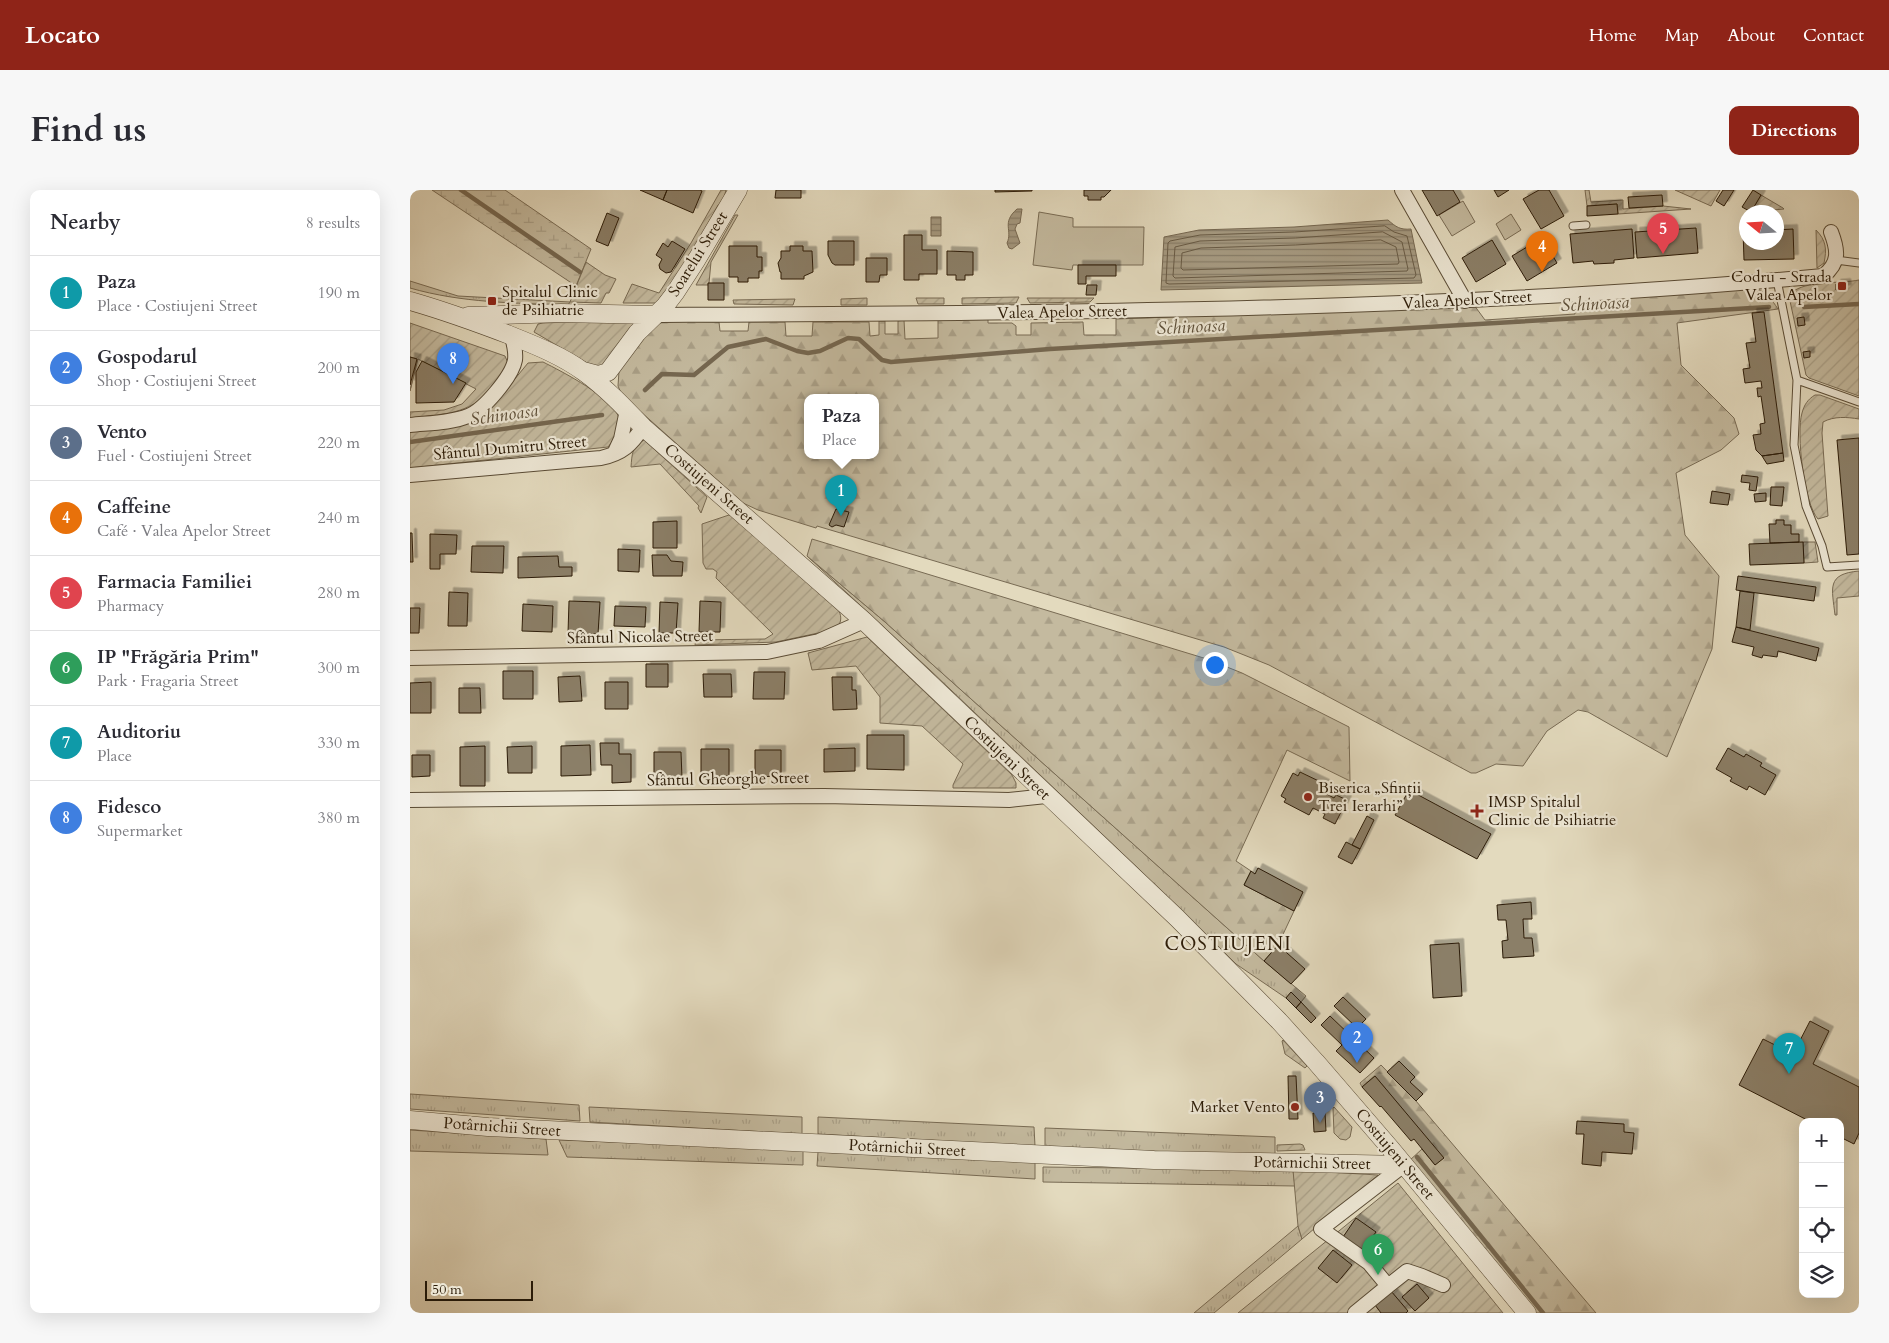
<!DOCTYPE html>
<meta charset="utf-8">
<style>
body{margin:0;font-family:Cardo,serif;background:#f7f7f7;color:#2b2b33}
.controls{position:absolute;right:15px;bottom:15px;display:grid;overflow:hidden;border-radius:10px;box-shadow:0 5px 20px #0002}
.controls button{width:45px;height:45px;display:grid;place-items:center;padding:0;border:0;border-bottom:1px solid #e1e1e2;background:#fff;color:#2b2b33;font:25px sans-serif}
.compass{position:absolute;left:1329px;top:15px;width:45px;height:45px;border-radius:50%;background:#fff;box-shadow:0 5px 20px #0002;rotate:288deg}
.scale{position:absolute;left:15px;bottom:12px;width:108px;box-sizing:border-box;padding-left:5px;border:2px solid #2c1c08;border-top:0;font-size:14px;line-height:18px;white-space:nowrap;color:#2c1c08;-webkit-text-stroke:4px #ede7d5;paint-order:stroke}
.you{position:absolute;left:804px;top:474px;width:18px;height:18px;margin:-12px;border:4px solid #fff;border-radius:50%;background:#1a73e8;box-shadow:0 0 0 8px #1a73e833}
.badge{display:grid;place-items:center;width:32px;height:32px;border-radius:50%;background:#8f2418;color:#fff;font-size:16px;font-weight:700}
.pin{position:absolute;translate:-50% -41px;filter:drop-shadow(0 1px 2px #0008)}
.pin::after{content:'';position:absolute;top:26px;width:18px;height:15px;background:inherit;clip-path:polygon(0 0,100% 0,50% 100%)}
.popup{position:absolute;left:394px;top:204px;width:75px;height:65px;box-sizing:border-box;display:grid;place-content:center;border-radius:10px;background:#fff;filter:drop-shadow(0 1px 4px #0005);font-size:16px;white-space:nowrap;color:#7c7c81}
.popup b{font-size:19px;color:#2b2b33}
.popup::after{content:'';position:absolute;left:50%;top:100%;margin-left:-10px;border:10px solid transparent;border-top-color:#fff}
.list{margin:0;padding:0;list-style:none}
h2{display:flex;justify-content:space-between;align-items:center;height:65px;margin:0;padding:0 20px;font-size:21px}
h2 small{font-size:16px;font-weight:400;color:#7c7c81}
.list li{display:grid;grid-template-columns:32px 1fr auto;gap:15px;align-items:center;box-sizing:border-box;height:75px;padding:0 20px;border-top:1px solid #e1e1e2}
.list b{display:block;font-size:19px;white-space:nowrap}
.list p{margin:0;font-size:16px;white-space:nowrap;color:#7c7c81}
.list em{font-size:16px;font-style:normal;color:#7c7c81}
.icon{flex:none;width:28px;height:28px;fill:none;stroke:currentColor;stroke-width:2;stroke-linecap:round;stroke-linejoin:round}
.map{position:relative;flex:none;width:1449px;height:1123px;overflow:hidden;border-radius:10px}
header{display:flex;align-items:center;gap:30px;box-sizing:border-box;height:70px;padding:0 25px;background:#8f2418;color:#fff}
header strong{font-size:24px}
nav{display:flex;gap:28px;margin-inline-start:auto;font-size:18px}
.intro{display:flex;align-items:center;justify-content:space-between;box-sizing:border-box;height:120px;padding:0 30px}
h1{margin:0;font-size:35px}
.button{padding:12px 22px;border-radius:10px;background:#8f2418;color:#fff;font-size:18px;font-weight:700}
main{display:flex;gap:30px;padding:0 30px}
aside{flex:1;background:#fff;border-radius:10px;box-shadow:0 5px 20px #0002}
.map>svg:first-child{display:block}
.grass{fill:url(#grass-tufts);stroke:#786b54}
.forest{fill:url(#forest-firs);stroke:#786b54;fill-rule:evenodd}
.wetland{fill:url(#wetland-marsh);stroke:#786b54}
.park{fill:#c4ba9f;stroke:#786b54}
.garden{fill:url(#garden-furrows);stroke:#786b54}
.water{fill:url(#water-rules);stroke:#756750}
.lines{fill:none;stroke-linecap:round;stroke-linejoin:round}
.shore{stroke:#685a44;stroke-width:1}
.stream{stroke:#756750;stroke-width:4.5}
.building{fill:#8b7f67;stroke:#2c1c08;filter:url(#shadow)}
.service-casing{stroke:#5a4c36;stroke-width:9}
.minor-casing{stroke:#5a4c36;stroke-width:16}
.tertiary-casing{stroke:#5a4c36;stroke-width:19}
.service{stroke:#ede7d5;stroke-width:7}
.minor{stroke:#ede7d5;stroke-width:14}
.tertiary{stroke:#ede7d5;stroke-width:18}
.poi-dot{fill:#8f2418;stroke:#ede7d5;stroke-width:2}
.labels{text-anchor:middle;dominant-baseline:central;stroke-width:4.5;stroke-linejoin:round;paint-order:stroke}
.street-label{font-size:16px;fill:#2c1c08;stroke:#ede7d5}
.poi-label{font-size:16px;fill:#2c1c08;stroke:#ede7d5;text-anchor:start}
.water-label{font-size:18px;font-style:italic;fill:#5c4e38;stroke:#ede7d5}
.quarter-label{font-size:19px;letter-spacing:1px;fill:#2c1c08;stroke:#ede7d5}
</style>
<header>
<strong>Locato</strong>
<nav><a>Home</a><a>Map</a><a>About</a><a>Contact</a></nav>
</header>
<div class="intro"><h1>Find us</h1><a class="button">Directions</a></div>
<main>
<aside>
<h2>Nearby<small>8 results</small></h2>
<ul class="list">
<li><span class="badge" style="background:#0f9aa8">1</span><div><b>Paza</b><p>Place · Costiujeni Street</p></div><em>190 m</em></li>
<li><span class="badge" style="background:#3f7fe0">2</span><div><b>Gospodarul</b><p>Shop · Costiujeni Street</p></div><em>200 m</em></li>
<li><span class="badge" style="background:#5c6f8a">3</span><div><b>Vento</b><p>Fuel · Costiujeni Street</p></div><em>220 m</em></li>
<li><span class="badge" style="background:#e8710a">4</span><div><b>Caffeine</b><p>Café · Valea Apelor Street</p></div><em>240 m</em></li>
<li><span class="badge" style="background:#e0444e">5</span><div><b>Farmacia Familiei</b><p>Pharmacy</p></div><em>280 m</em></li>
<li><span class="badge" style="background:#2e9e5b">6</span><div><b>IP &quot;Frăgăria Prim&quot;</b><p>Park · Fragaria Street</p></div><em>300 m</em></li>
<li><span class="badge" style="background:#0f9aa8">7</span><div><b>Auditoriu</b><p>Place</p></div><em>330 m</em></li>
<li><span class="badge" style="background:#3f7fe0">8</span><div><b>Fidesco</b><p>Supermarket</p></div><em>380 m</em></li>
</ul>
</aside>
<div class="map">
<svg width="1449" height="1123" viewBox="0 0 1449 1123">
<defs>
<pattern id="grass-tufts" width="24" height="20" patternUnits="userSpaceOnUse" patternTransform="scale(1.25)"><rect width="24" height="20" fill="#c4ba9f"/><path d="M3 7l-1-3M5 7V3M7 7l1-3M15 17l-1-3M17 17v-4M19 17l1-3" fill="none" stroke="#a99f87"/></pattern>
<pattern id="forest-firs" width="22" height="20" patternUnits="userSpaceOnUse" patternTransform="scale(1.25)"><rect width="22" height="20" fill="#c4ba9f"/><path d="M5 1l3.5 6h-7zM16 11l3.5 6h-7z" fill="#a99f87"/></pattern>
<pattern id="wetland-marsh" width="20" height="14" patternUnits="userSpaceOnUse" patternTransform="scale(1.25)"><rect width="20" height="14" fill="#c4ba9f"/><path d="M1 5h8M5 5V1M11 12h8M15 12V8" fill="none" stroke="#a99f87"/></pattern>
<pattern id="garden-furrows" width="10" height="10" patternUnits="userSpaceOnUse" patternTransform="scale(1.25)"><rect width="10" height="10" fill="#c4ba9f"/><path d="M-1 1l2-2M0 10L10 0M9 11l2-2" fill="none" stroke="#a99f87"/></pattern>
<pattern id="water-rules" width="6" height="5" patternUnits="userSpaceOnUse" patternTransform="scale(1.25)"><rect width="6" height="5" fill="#a59980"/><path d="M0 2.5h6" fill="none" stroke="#877c67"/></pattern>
<filter id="shadow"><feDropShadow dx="4.5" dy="-4.5" stdDeviation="0" flood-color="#0004"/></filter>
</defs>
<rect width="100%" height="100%" fill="#e3dabe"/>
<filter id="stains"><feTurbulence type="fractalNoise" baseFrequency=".004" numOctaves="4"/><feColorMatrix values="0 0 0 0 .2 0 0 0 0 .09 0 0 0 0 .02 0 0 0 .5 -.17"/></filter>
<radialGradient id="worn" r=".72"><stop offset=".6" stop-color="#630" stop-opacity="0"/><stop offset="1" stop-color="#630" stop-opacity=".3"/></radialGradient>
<path class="grass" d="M0,91L48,106L160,112L158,115C105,113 52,113 0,98Z
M397,366L475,432L854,771L896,806L891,812L881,802L876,808L826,774L734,684L520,480Z
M0,904L169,915L170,931L0,919Z
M179,917L392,927V944L180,932Z
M408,927L624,937L625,956L408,944Z
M635,938L865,947V966L635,957Z
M0,940L136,949L138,965L0,961Z
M149,950L393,959V975L157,967Z
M408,962L625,972V989L407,976Z
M633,977L883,980L885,996L633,992Z
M888,1036L892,1049L804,1123H784Z"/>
<path class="forest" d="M1347,99C1357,103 1362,110 1368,119L1267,133L1271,175L1324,228L1329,244L1311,260L1266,283L1275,345L1309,386L1302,459L1257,567L1178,522L1168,520L1137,541L1113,576L1086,574L1066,583H1061L859,475L814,457L407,336L406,338L348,320L333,313L212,205L208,196L209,181L215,169L246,135L255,131L309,132L310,141H338L339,132H375L376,146H402L403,132H459L460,146L469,145V131H475V144H488V131L494,130L495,149L528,148V130L578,129V133H602L606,136V145H621V133L673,132L674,145H706V129L1064,115L1075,130L1165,124L1164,111L1296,100ZM397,207H465V265H397Z
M402,349L797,469L832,483L939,537L940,591L877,560L826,671L841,681L834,695L884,721L868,755L854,771L475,432L397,366Z
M971,875L1006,911L1186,1123H1125L999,971L1012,959L1025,975L1033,968L965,886L952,897L950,893Z"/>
<path class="wetland" d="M22,0H95L181,59L166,96Z"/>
<path class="park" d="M1053,11L1065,32L1042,46L1029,25Z
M629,22L663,28V37H734L733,75H663L662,80L623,75Z
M1101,24L1111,40L1095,50L1086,34Z"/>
<path class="garden" d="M311,0H316L312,15H308C290,49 271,82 246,113H213L222,94L249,103L281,53Z
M1175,0H1179L1181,12L1213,10V19L1253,16L1281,19L1208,24L1207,14L1177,16Z
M1265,0H1310L1301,16Z
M1351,5L1373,18L1374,19L1341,22Z
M325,25H328L301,72L299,93L298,95H286Z
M1406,40C1416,50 1417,59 1414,73L1407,78Z
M176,72L195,85L206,89L199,103H196L191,113L160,112Z
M1449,90V206L1399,188L1396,185L1380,111L1381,103C1396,90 1429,94 1449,90Z
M609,107L606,113L552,114V108Z
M457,108V115H431V109Z
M506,108H534V114H508Z
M617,108H684L680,112L620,113Z
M385,109L383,115L324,114L323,110Z
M184,131L223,133L224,138L189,180L124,142L128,134L133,133Z
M0,133L95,166L98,173C91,183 84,196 76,205C54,225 28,225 0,228V222L34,220L52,214L66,199L8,169L0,201L7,169L0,167Z
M133,172C151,181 206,209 209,229C211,241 205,248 198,257L0,278V241L85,213L118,173Z
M1405,205H1410L1449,219V229C1437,227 1424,226 1413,232L1412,243L1418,326L1408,329C1394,314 1386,243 1392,223C1394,215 1398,209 1405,205Z
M234,250L297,307L291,323L288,318L289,316L250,274L221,277C222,264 222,256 234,250Z
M319,325L326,327L429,421C432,428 431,432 427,439L366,452L285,455L286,450L355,449L363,444L306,388L307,382L303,379H296L293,373L292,334Z
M1393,352H1405L1408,372L1394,373Z
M1449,381V406L1427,408V425H1425C1422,398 1416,384 1449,381Z
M457,447L602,585L606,593V598H543V595L553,574L512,536L470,533V507L446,476L402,480L398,463Z
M873,850L897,876L895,878L875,864L872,851Z
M924,917L942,937L940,947L936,950L930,949L924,943L923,918Z
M890,954L893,955L895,960L867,961V955Z
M883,980L968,985L892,1049L888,1036Z
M988,993L1093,1123H828Z"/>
<path class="water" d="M607,19H612L610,33L607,34L605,39L610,53L602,59L599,58L597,53C603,40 591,33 607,19Z
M521,27H531V46H521Z
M978,30C986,37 990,40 1001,39L1012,93L751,100L754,47L789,40L884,37Z"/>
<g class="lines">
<path class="shore" d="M975,36L984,42L997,46L1006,85L1004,88L759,94L756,93L758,53L760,51L790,45L884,42Z
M973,42L992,52L998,79L997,81L765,88L763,86L765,57L790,51L885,48Z
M971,50L986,57L989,72L988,74L773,80L771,78L772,63L791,58L885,55Z"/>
<path class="stream" d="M51,0L170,82
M1394,117L1449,114
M235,200L252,184L284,185L318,157L356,149L387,161L398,163L410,161L438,148L449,149L472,170L481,172L640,159L1359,117
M0,252L192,225
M1007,967L1133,1123"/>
</g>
<path class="building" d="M230,0H257L253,10Z
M257,0H290L292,1L283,23L253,10Z
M366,0H391V8H365Z
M585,0H622V1L585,2Z
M674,0H701L694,7H691V10H678V6H674Z
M1012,0H1043L1050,12L1027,26Z
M1084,0H1099L1088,7Z
M1129,0H1139L1154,26L1131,39L1113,9Z
M1313,0H1324L1314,16L1306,11Z
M1343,0L1351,5L1341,22L1332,17Z
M1252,5L1253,16L1219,18L1218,7Z
M1207,14L1208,24L1177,26V16Z
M197,23L209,28L198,56L186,51Z
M1286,38L1288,63L1227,68L1225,42Z
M1222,39L1224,68L1204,70V73L1184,74L1183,71L1163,73L1160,44Z
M1383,39L1384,69L1334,70L1333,41H1336V52H1366V40Z
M494,45H512V60H527V84H509V90H494Z
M1132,48L1147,73L1117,91L1102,66Z
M1082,50L1096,74L1066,92L1052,68Z
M262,51L275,59L261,82L256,83L250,79L249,75L252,69L246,65L253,53L258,57Z
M418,51H444V75H425L422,73L418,65Z
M319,56H347V67H352V81H349V88H338V92H328V87H319Z
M380,56H393V61H402L403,82L394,86V89H371V82H370L368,73L371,68V61H380Z
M537,61L563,62V85H555V90H546V85H537Z
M456,68H477V85H470L469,92H456Z
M668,75H706V86H676V94H668Z
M298,93H314V110H298Z
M1436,93L1437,99L1426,100V94Z
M677,95H687L686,105H676Z
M1354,122L1373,263L1352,266L1346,260L1343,245L1351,244L1350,234L1355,233L1351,206L1348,207L1347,198H1352L1351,191L1335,193L1333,179L1340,178L1336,153L1346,152L1342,123Z
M1394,127L1395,135L1388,136L1387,128Z
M1400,161V167L1394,168L1393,162Z
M0,167L7,169L0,195Z
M12,171L56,193L44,212L6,213V182Z
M1449,248V364L1437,365L1427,250Z
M1373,263L1374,271L1357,274L1352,266Z
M1332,285L1348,287L1346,301L1339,300L1340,293L1331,292Z
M1361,297H1374L1372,316L1360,315Z
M1302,301L1320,304L1318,315L1300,313Z
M1356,303V311L1345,312L1344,304Z
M426,319L439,322L434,337L426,335L422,337L419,335Z
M1366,330H1374V335H1381V344H1389V352L1360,353L1359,334H1366Z
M267,331V358H243V332Z
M0,343H2L3,372H0Z
M20,344L47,345L46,364H30V379H20Z
M1393,352L1394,373L1340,375L1339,354Z
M62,356H94L93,383L61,382Z
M208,359L230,360L229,382L208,381Z
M242,365H257L261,371L273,372L272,386H243Z
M148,366L149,377H162V386L108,388V367Z
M1328,386L1406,397L1404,411L1326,400Z
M1330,401L1344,403L1340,440L1326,437Z
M39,402L58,403L57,436H38Z
M159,411L190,412L188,444L158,443Z
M290,411L311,412L310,442H289Z
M250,412L268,413L266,443H249Z
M113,414L143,416L142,442L112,441Z
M205,416L236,417L235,437L204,436Z
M0,418H10L9,443H0Z
M1326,437L1409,458L1406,471L1368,461L1367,467L1353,465L1352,468L1342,465L1344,457L1322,452Z
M236,474H258V497H236Z
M93,481H123V509H93Z
M344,482H375L374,509H343Z
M293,484H321L322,507H294Z
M170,486L172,511L149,512L148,487Z
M422,487H442V500H446L447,519L423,520Z
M21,492V523H0V493Z
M195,492H218V519H195Z
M49,498H70L71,523H49Z
M457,545H494V580L457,579Z
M190,553H209V564H221V592L202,593V575H191Z
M180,555L181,585L151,586V556Z
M75,556V596H50V557Z
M122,556V583H98L97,557Z
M445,558V581L414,582V559Z
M1318,558L1334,567L1336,564L1352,573L1350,576L1366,585L1355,605L1339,596L1337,600L1320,591L1322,588L1306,579Z
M291,559H319V586L291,587Z
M345,560H371V586L345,587Z
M244,562H271L272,588H244Z
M2,565H20V586L2,587Z
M890,582L915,594L911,601L924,608L926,605L937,610L925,634L913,628L915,624L903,618L899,625L874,612L876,609L871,606L883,583L888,586Z
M999,600L1081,644L1067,669L985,625Z
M957,626L964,630L950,659L942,655Z
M936,652L950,659L942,674L928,667Z
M848,678L893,702L884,721L834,695L841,681L845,684Z
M1121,712L1122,729H1113L1114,748H1122L1124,766L1093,768L1092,751L1098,750L1096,730H1088L1087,715Z
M1049,753L1052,806L1023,808L1020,755Z
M868,755L895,779L881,794L854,771Z
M881,802L891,812L886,818L876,808Z
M933,807L956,829L947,838L924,816Z
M891,812L906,828L901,833L886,818Z
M920,826L964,868L950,883L926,861L932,855L911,835Z
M1400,831L1419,841L1403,874L1449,897V943L1444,954L1430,947V932H1401L1329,895L1353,849L1383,864Z
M989,871L1005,887L1000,892L1013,904L1006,911L977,882Z
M878,886H886L888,929H879Z
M965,886L1034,968L1025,975L1004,949L1001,951L971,916L970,917L952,897Z
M903,923H915L916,941L904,942Z
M1167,931L1214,934V942L1224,943L1222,964L1192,962L1191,976L1172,974L1174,944H1166Z
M946,1028L966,1042L952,1061L933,1047Z
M923,1060L942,1075L927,1093L908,1078Z
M1007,1094L1019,1108L1005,1121L992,1107Z
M981,1101L998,1121L996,1123H971L965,1115Z"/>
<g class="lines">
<g class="service-casing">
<path id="service" d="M1163,36L1176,35
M1426,70L1449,73
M1367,90L1387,190L1384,255L1396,316L1412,356L1417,377L1449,375
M1387,190L1449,212"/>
</g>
<g class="minor-casing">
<path id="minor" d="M992,0L1055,111
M245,125C634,123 1025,122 1413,86C1430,73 1428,60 1421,42
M0,235C19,233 41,233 58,226C74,220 102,186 105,170C106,162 104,154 102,147
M204,264L211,249L217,220
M0,285L191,268C213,263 221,255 233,237
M0,468L357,462L409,451L454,431
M0,610L414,606L599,610L636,606
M978,1096L997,1081L1012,1086L1033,1095
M945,1123L978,1096L959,1073L911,1039L994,975"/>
</g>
<g class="tertiary-casing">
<path id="tertiary" d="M0,111C35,121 68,133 102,146C127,156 152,166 174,182C196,198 214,217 233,237L454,431L767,728L869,831L906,872L981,959L1117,1123
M58,126L151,123L245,125
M173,181L188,185L198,182L227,143L255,116L265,103L287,69L328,0
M0,930L78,937L744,970L994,975"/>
</g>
<use href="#service" class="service"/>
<use href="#minor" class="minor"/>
<use href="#tertiary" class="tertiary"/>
</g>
<g class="poi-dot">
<rect x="1427" y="91" width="10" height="10" rx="2.5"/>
<rect x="77" y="106" width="10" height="10" rx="2.5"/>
<circle cx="898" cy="607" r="5"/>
<path d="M1064.5 613.5h5v5h5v5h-5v5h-5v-5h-5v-5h5z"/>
<circle cx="885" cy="917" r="5"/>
</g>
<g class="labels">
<g class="street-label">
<text transform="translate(288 64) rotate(-58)">Soarelui Street</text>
<text transform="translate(1057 110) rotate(-3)">Valea Apelor Street</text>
<text transform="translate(652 122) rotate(-1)">Valea Apelor Street</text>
<text transform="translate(100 258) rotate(-5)">Sfântul Dumitru Street</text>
<text transform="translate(299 294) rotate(41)">Costiujeni Street</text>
<text transform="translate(230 447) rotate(-1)">Sfântul Nicolae Street</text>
<text transform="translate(597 568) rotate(44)">Costiujeni Street</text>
<text transform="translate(318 589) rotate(-1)">Sfântul Gheorghe Street</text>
<text transform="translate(92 937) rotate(4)">Potârnichii Street</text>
<text transform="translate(497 958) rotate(3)">Potârnichii Street</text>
<text transform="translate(985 964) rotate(50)">Costiujeni Street</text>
<text transform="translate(902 973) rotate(1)">Potârnichii Street</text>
</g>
<g class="poi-label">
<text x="1422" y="87" text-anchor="end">Codru - Strada<tspan x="1422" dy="18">Valea Apelor</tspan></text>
<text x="92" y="102">Spitalul Clinic<tspan x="92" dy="18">de Psihiatrie</tspan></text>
<text x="908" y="598">Biserica „Sfinții<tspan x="908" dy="18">Trei Ierarhi”</tspan></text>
<text x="1078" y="612">IMSP Spitalul<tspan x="1078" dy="18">Clinic de Psihiatrie</tspan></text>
<text x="875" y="917" text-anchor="end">Market Vento</text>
</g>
<g class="water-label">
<text transform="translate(1185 114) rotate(-3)">Schinoasa</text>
<text transform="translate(781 137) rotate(-3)">Schinoasa</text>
<text transform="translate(94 225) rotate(-8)">Schinoasa</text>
</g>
<g class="quarter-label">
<text x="818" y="754">COSTIUJENI</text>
</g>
</g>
<rect width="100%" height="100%" filter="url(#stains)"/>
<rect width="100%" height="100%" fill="url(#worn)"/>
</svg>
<div class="controls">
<button>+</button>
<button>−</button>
<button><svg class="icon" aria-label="locate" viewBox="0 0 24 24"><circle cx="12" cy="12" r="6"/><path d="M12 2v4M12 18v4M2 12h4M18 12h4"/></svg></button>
<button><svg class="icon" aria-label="layers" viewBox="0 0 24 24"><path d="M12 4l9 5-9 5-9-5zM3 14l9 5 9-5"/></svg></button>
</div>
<svg class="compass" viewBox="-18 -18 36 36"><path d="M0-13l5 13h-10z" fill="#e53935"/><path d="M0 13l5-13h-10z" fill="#7c7c81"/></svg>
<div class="scale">50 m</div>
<div class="you"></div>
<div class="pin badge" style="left:431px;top:326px;background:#0f9aa8">1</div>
<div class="popup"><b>Paza</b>Place</div>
<div class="pin badge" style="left:947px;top:873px;background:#3f7fe0">2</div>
<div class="pin badge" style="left:910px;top:933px;background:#5c6f8a">3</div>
<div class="pin badge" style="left:1132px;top:82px;background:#e8710a">4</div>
<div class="pin badge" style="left:1253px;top:64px;background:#e0444e">5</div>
<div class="pin badge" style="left:968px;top:1085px;background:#2e9e5b">6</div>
<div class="pin badge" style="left:1379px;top:884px;background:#0f9aa8">7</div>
<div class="pin badge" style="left:43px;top:194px;background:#3f7fe0">8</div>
</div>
</main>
